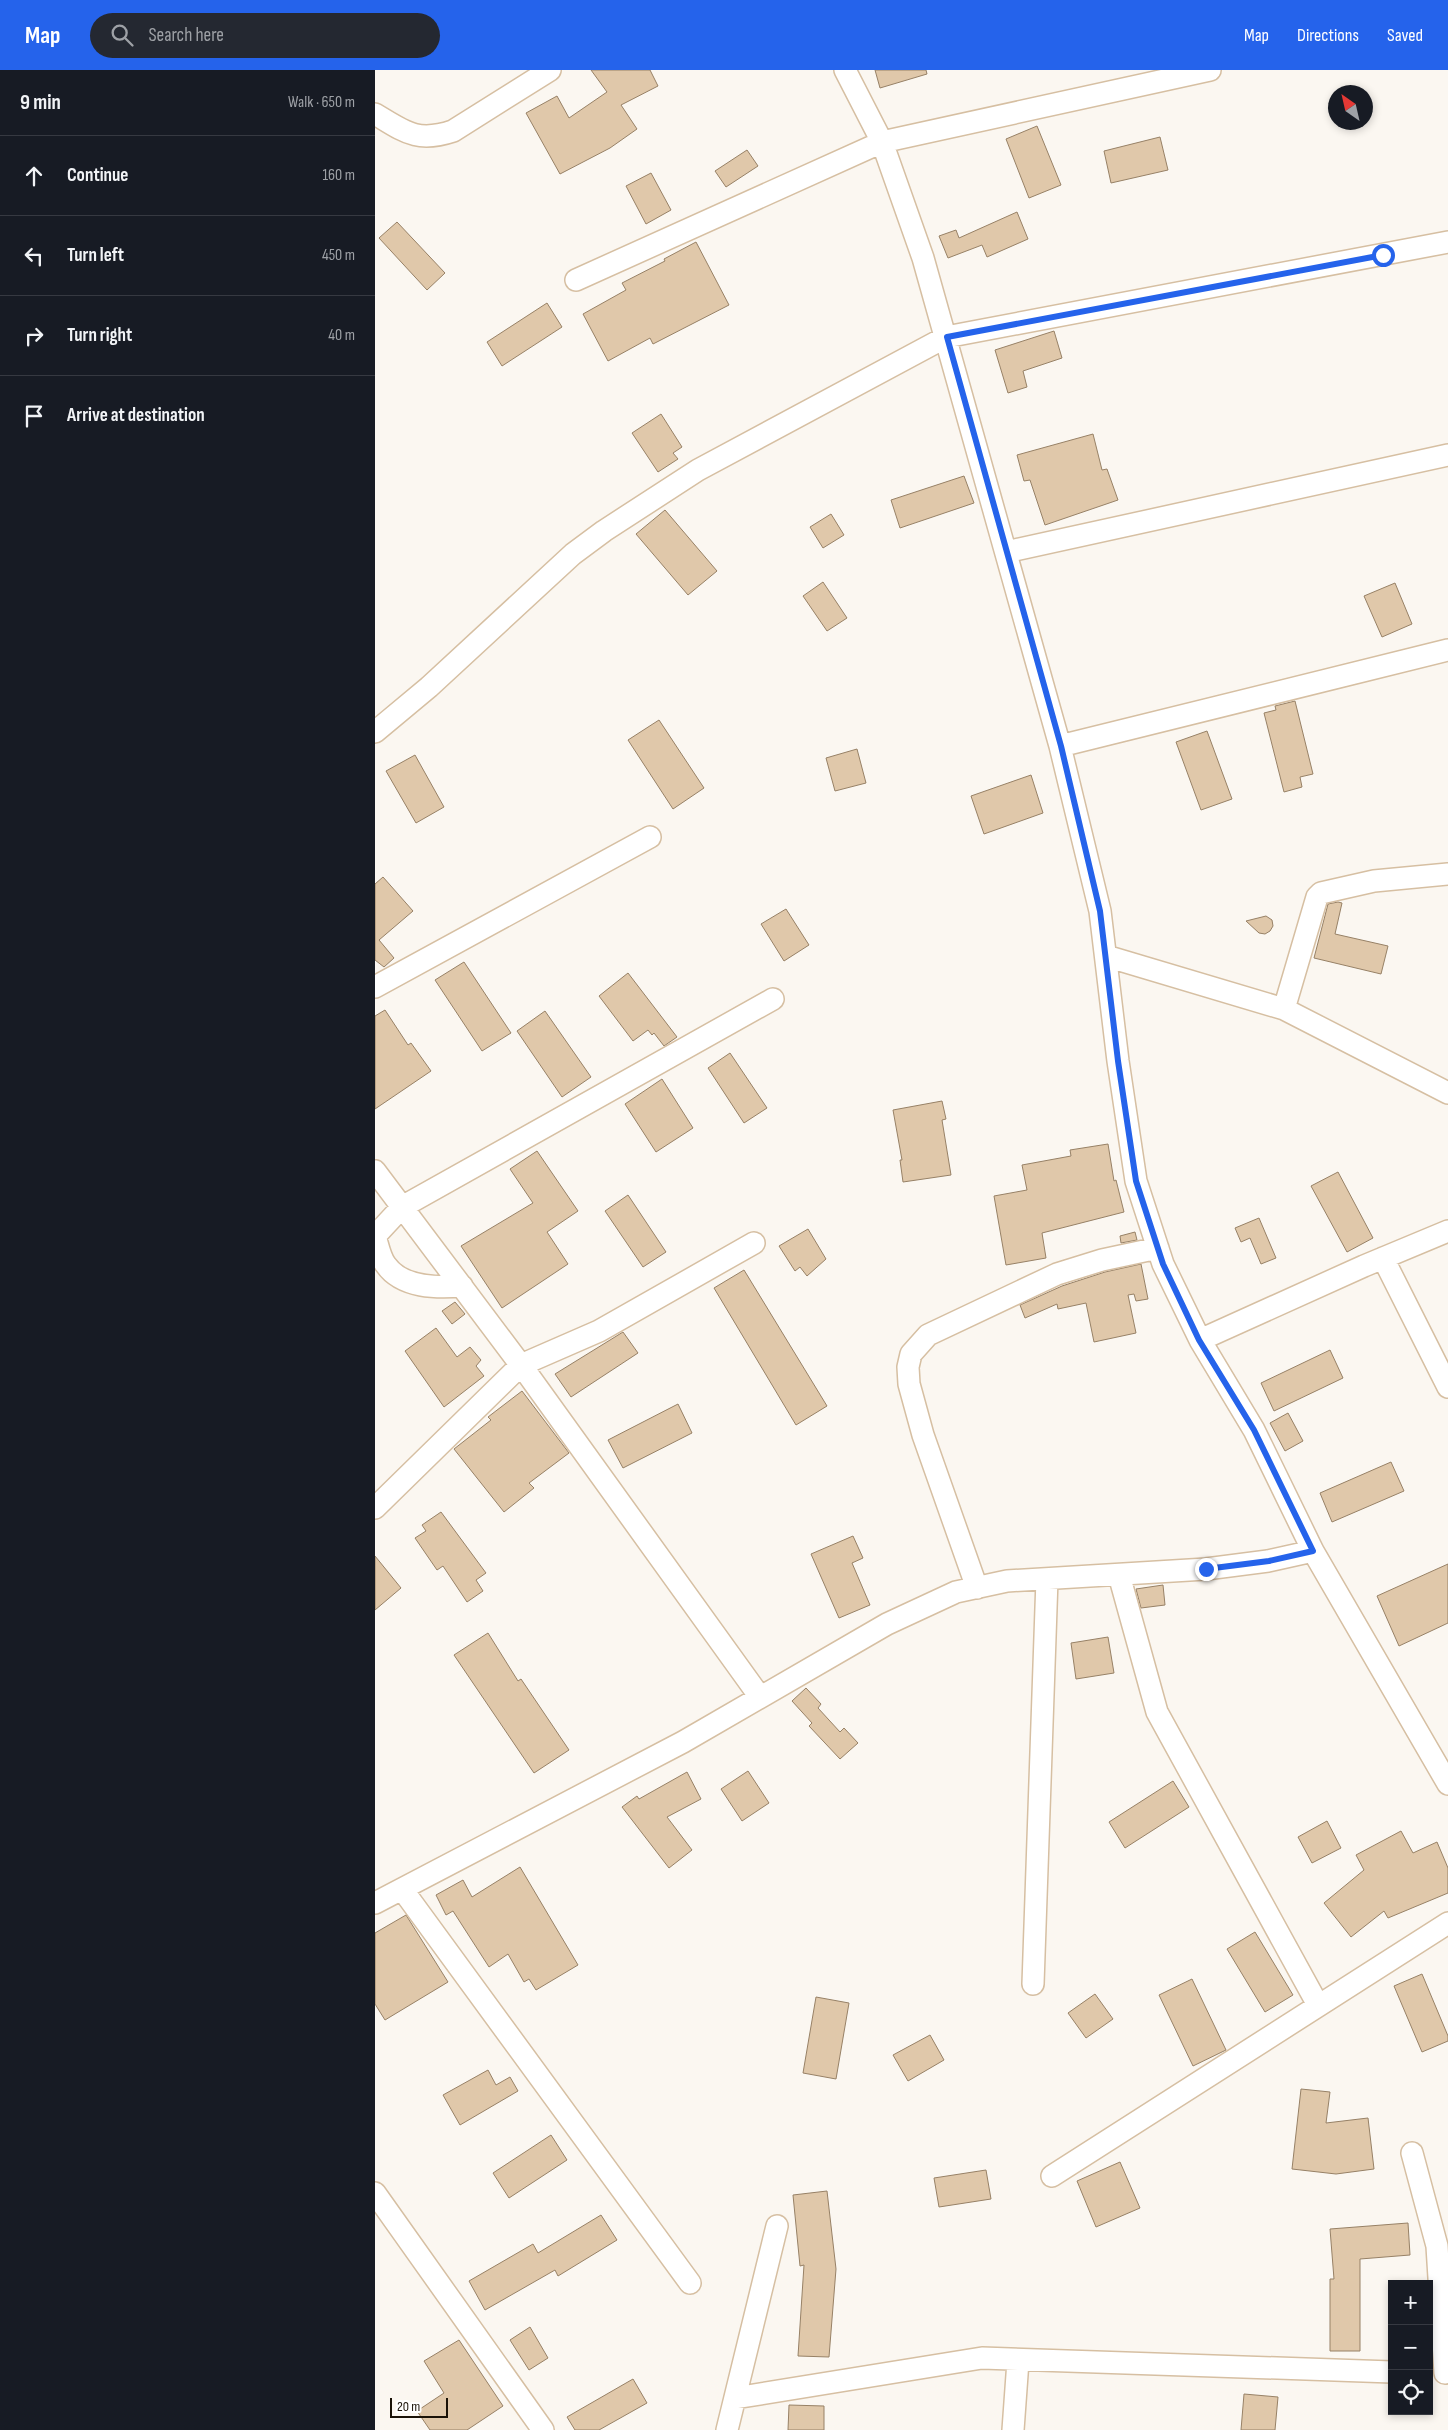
<!DOCTYPE html>
<meta charset="utf-8">
<style>
body{margin:0;font-family:"Sofia Sans Condensed",sans-serif;background:#242831;color:#f1f3f6}
.controls{position:absolute;right:15px;bottom:15px;display:grid;overflow:hidden;border-radius:0px;box-shadow:0 2px 8px #0003}
.controls button{width:45px;height:45px;display:grid;place-items:center;padding:0;border:0;border-bottom:1px solid #363941;background:#171b24;color:#f1f3f6;font:25px sans-serif}
.compass{position:absolute;left:953px;top:15px;width:45px;height:45px;border-radius:50%;background:#171b24;box-shadow:0 2px 8px #0003;rotate:326deg}
.scale{position:absolute;left:15px;bottom:12px;width:58px;box-sizing:border-box;padding-left:5px;border:2px solid #1a1207;border-top:0;font-size:14px;line-height:18px;white-space:nowrap;color:#1a1207;-webkit-text-stroke:4px #fff;paint-order:stroke}
.stop{position:absolute;width:15px;height:15px;margin:-11px;border:4px solid #2563eb;border-radius:50%;background:#fff}
.stop.end{background:#2563eb;border-color:#fff;box-shadow:0 1px 5px #0008}
.list{margin:0;padding:0;list-style:none}
h2{display:flex;justify-content:space-between;align-items:center;height:65px;margin:0;padding:0 20px;font-size:21px}
h2 small{font-size:16px;font-weight:400;color:#9ea1a6}
.list li{display:grid;grid-template-columns:32px 1fr auto;gap:15px;align-items:center;box-sizing:border-box;height:80px;padding:0 20px;border-top:1px solid #363941}
.list b{display:block;font-size:19px;white-space:nowrap}
.list em{font-size:16px;font-style:normal;color:#9ea1a6}
.icon{flex:none;width:28px;height:28px;fill:none;stroke:currentColor;stroke-width:2;stroke-linecap:round;stroke-linejoin:round}
.map{position:relative;flex:none;width:1073px;height:2360px;overflow:hidden}
header{display:flex;align-items:center;gap:30px;box-sizing:border-box;height:70px;padding:0 25px;background:#2563eb;color:#fff}
header strong{font-size:24px}
nav{display:flex;gap:28px;margin-inline-start:auto;font-size:18px}
.search{width:350px;height:45px;background:#242831;display:flex;align-items:center;gap:12px;box-sizing:border-box;padding:0 18px;border-radius:28px;color:#9ea1a6;font-size:19px}
main{display:flex}
aside{flex:1;background:#171b24}
.map>svg:first-child{display:block}
.building{fill:#e0c8aa;stroke:#978166}
.lines{fill:none;stroke-linecap:round;stroke-linejoin:round}
.minor-casing{stroke:#d6bfa2;stroke-width:24}
.minor{stroke:#fff;stroke-width:21}
.route{stroke:#2563eb;stroke-width:6}
</style>
<header>
<strong>Map</strong>
<div class="search"><svg class="icon" aria-label="search" viewBox="0 0 24 24"><circle cx="10" cy="10" r="6"/><path d="M15 15l6 6"/></svg>Search here</div>
<nav><a>Map</a><a>Directions</a><a>Saved</a></nav>
</header>
<main>
<aside>
<h2>9 min<small>Walk · 650 m</small></h2>
<ul class="list">
<li><svg class="icon" aria-label="ahead" viewBox="0 0 24 24"><path d="M12 20V5M6 11l6-6 6 6"/></svg><div><b>Continue</b></div><em>160 m</em></li>
<li><svg class="icon" aria-label="left" viewBox="0 0 24 24"><path d="M17 20v-9H6M10 6l-5 5 5 5"/></svg><div><b>Turn left</b></div><em>450 m</em></li>
<li><svg class="icon" aria-label="right" viewBox="0 0 24 24"><path d="M7 20v-9h11M14 6l5 5-5 5"/></svg><div><b>Turn right</b></div><em>40 m</em></li>
<li><svg class="icon" aria-label="arrive" viewBox="0 0 24 24"><path d="M6 21V4h12l-3 4 3 4H6"/></svg><div><b>Arrive at destination</b></div></li>
</ul>
</aside>
<div class="map">
<svg width="1073" height="2360" viewBox="0 0 1073 2360">
<rect width="100%" height="100%" fill="#fbf7f1"/>
<path class="building" d="M216,0H275L283,16L246,35L262,59L235,78L185,104L151,43L182,26L194,48L232,22Z
M500,0H551L552,4L505,18Z
M662,56L686,115L654,128L631,69Z
M785,67L793,100L736,113L729,81Z
M372,80L383,96L351,117L340,101Z
M276,103L296,140L271,154L251,116Z
M642,142L653,169L612,187L607,175L573,188L564,166L581,160L584,168Z
M22,152L70,203L52,220L4,168Z
M321,172L354,235L278,274L275,268L233,291L208,244L251,220L247,213L290,191L289,189Z
M172,233L187,257L127,296L112,272Z
M679,261L687,288L648,301L652,317L633,323L620,280Z
M286,344L307,377L298,383L303,389L283,402L257,363Z
M718,364L727,400L732,399L743,430L670,455L655,410L649,411L642,385Z
M589,406L599,433L525,458L516,430Z
M290,440L342,501L313,525L261,464Z
M456,444L469,465L448,478L435,457Z
M448,512L472,548L452,561L428,526Z
M1020,513L1037,554L1007,567L989,526Z
M920,631L938,704L925,707L927,717L909,722L889,643L901,640L900,636Z
M284,650L329,718L298,739L253,670Z
M832,661L857,729L826,740L801,672Z
M482,679L491,713L460,721L451,688Z
M40,685L69,737L41,753L11,701Z
M656,705L668,743L609,764L596,726Z
M8,807L38,841L4,870L19,888L9,897L0,890V814Z
M963,832L967,833L960,864L1013,876L1006,904L939,888L953,834Z
M411,839L434,875L409,891L386,854Z
M891,846L897,850L898,856L895,861L890,864L884,863L871,851Z
M89,892L136,963L107,981L60,910Z
M253,903L302,967L289,976L279,963L277,965L273,960L258,971L224,926Z
M10,940L33,975L36,973L56,1001L0,1039V946Z
M170,941L216,1007L187,1027L142,961Z
M355,983L392,1038L369,1053L333,998Z
M287,1009L318,1058L281,1082L250,1034Z
M567,1031L571,1049L567,1050L576,1105L528,1112L525,1090H527L518,1040Z
M733,1074L739,1111L741,1110L749,1142L667,1163L671,1188L631,1195L619,1126L652,1120L647,1095L696,1086L695,1080Z
M162,1081L203,1141L172,1162L193,1194L127,1238L86,1176L158,1133L135,1099Z
M963,1102L998,1168L972,1182L936,1116Z
M253,1125L291,1182L268,1197L230,1141Z
M884,1148L901,1188L886,1194L875,1168L866,1172L860,1158Z
M433,1159L451,1189L432,1206L425,1197L420,1201L404,1176Z
M760,1162L762,1170L746,1173L745,1166Z
M766,1194L773,1229L761,1231L759,1224L753,1225L761,1263L719,1272L711,1233L683,1239L682,1234L650,1248L645,1235L687,1216L730,1202Z
M369,1200L452,1336L421,1355L339,1218Z
M80,1232L90,1244L77,1254L67,1241Z
M61,1258L82,1287L95,1277L106,1290L101,1296L109,1306L69,1337L30,1281Z
M248,1262L263,1283L196,1327L180,1304Z
M955,1280L968,1308L899,1341L886,1313Z
M147,1321L194,1383L154,1413L159,1418L129,1442L79,1379L116,1350L113,1347Z
M303,1334L317,1363L248,1398L233,1370Z
M913,1343L928,1371L910,1381L895,1353Z
M1016,1392L1029,1421L957,1452L945,1423Z
M66,1442L111,1503L101,1510L108,1521L92,1532L68,1496L62,1500L40,1468L51,1461L47,1455Z
M478,1466L488,1488L477,1493L495,1535L464,1548L436,1484Z
M0,1486L26,1518L0,1540Z
M1073,1494V1553L1024,1576L1002,1526Z
M788,1515L790,1535L766,1538L761,1519Z
M113,1563L143,1611L146,1609L194,1680L159,1703L79,1585Z
M733,1567L739,1603L701,1609L696,1573Z
M431,1618L446,1634L443,1638L465,1662L469,1658L483,1673L465,1689L434,1656L437,1653L417,1631Z
M373,1701L394,1733L367,1751L346,1719Z
M312,1702L326,1729L292,1747L317,1780L294,1798L247,1737L262,1726L264,1729Z
M798,1711L814,1737L750,1778L734,1752Z
M952,1751L966,1778L937,1793L923,1767Z
M1026,1761L1038,1783L1062,1772L1073,1798V1823L1013,1848L1009,1841L976,1867L949,1833L989,1800L981,1785Z
M145,1797L203,1895L161,1920L154,1909L149,1912L133,1884L114,1897L78,1841L71,1845L61,1825L88,1810L97,1827Z
M31,1845L73,1912L10,1950L0,1934V1863Z
M880,1862L918,1925L890,1942L852,1879Z
M1047,1904L1073,1966V1971L1047,1982L1019,1916Z
M817,1909L851,1980L818,1996L784,1925Z
M720,1924L738,1949L711,1968L693,1943Z
M441,1927L474,1933L461,2009L428,2003Z
M555,1965L569,1990L533,2011L518,1985Z
M113,2000L121,2015L135,2007L143,2021L85,2055L68,2025Z
M926,2019L955,2022L951,2053L993,2048L999,2099L961,2104L917,2099Z
M176,2065L192,2090L134,2128L118,2103Z
M745,2092L765,2138L721,2157L702,2111Z
M611,2100L616,2129L564,2137L559,2108Z
M452,2121L461,2199L454,2287L423,2286L429,2195L425,2196L418,2125Z
M226,2145L242,2170L183,2206L180,2200L110,2240L94,2211L158,2174L163,2183Z
M1033,2153L1035,2185L985,2189V2281H955V2209H959L955,2159Z
M155,2257L173,2288L154,2300L135,2270Z
M84,2270L128,2336L92,2360H55L42,2341L69,2323L49,2291Z
M258,2309L272,2333L224,2360H200L192,2347Z
M869,2324L903,2327L900,2360H866Z
M414,2335L449,2336V2360H413Z"/>
<g class="lines">
<g class="minor-casing">
<path id="minor" d="M470,0L507,72L548,188L685,676L725,841L743,991L761,1111L788,1194L825,1270L879,1360L938,1481L1073,1714
M0,44C30,62 42,73 78,61L175,0
M201,210L507,72L835,0
M631,482L1073,385
M0,662L54,617L198,484L229,461L323,400L571,267L1073,172
M685,676L1073,580
M731,886L909,939L1073,1023
M0,917L275,767
M909,939L942,827L946,823L999,811L1073,804
M0,1101L154,1306L385,1627
M0,1166L27,1137L398,929
M0,1166C3,1175 5,1188 11,1195C27,1218 62,1218 87,1216
M1008,1188L1073,1317
M825,1270L989,1196L1073,1161
M0,1438L146,1295L224,1261L379,1173
M744,1505L782,1642L943,1935
M602,1518L548,1365L534,1314L533,1297L536,1284L553,1265L682,1204L727,1190L783,1178
M27,1819L315,2213
M0,1833L308,1672L512,1554L581,1522L632,1511L831,1499L893,1491L938,1481
M658,1914L672,1509
M1037,2083L1062,2176L1070,2303
M677,2106L1073,1853
M0,2123L168,2360
M360,2328L607,2288L1017,2302
M352,2360L402,2156
M638,2360L643,2291"/>
</g>
<use href="#minor" class="minor"/>
</g>
<g class="lines">
<path class="route" d="M831,1499L894,1491L938,1481L879,1360L824,1270L788,1194L761,1111L743,991L725,841L686,676L572,267L1008,185"/>
</g>
</svg>
<div class="controls">
<button>+</button>
<button>−</button>
<button><svg class="icon" aria-label="locate" viewBox="0 0 24 24"><circle cx="12" cy="12" r="6"/><path d="M12 2v4M12 18v4M2 12h4M18 12h4"/></svg></button>
</div>
<svg class="compass" viewBox="-18 -18 36 36"><path d="M0-13l5 13h-10z" fill="#e53935"/><path d="M0 13l5-13h-10z" fill="#9ea1a6"/></svg>
<div class="scale">20 m</div>
<div class="stop" style="left:1008px;top:185px"></div>
<div class="stop end" style="left:831px;top:1499px"></div>
</div>
</main>
